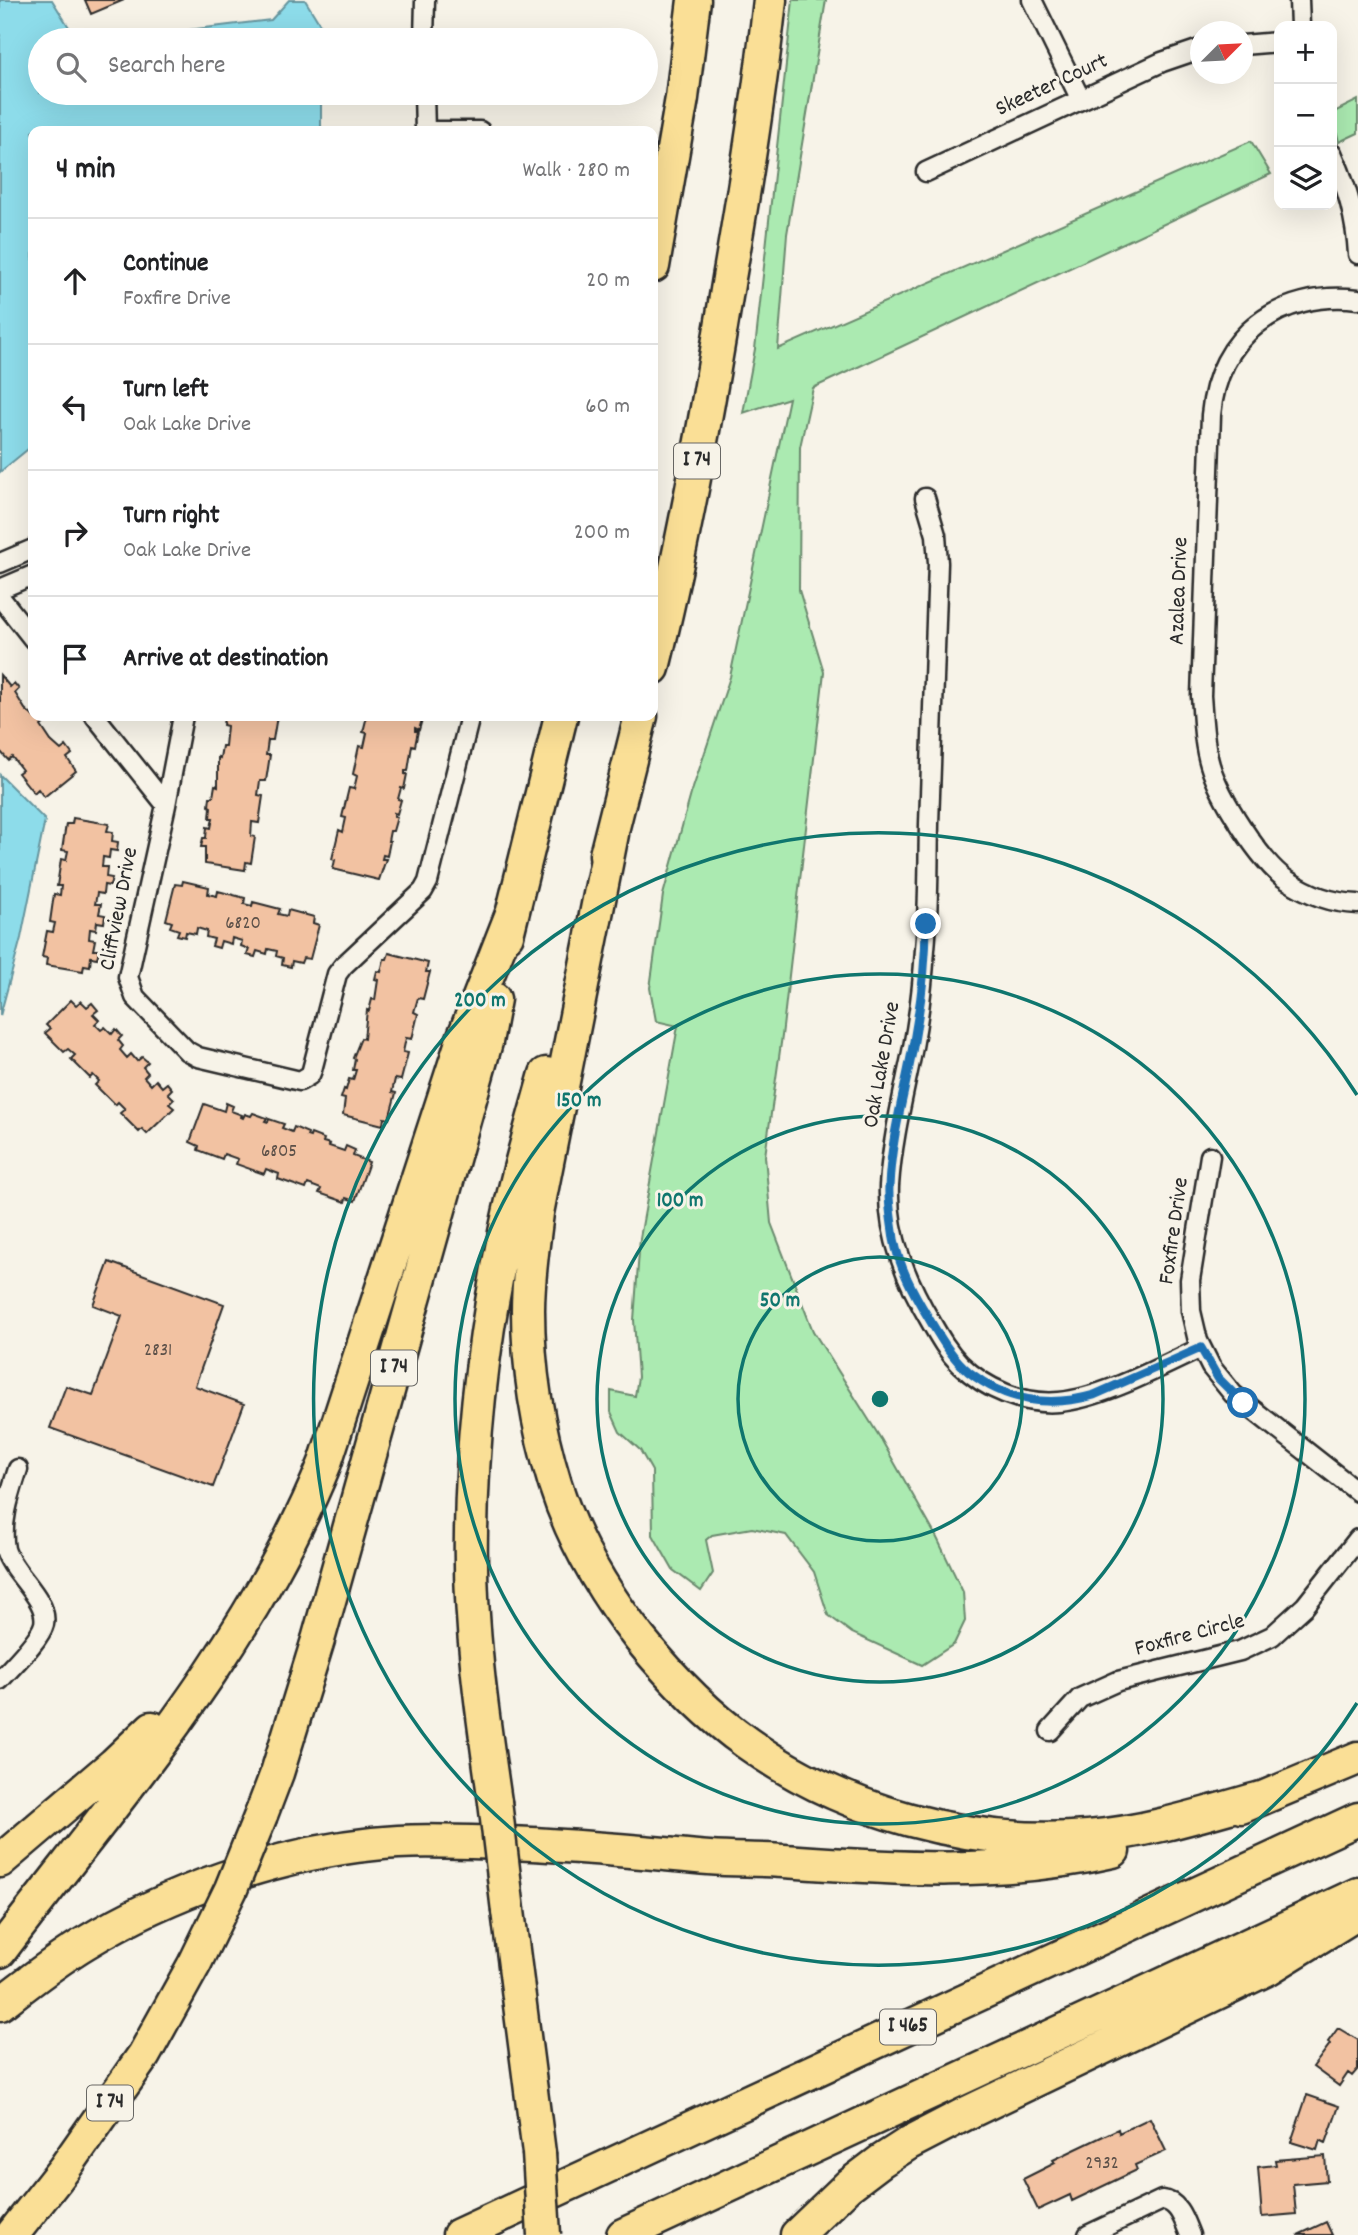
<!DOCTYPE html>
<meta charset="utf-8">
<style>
body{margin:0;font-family:Dekko,sans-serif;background:#f2f2f2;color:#202124}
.controls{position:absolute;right:21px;top:21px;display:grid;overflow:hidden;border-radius:14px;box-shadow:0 7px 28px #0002}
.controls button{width:63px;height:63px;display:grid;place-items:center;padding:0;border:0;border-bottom:2px solid #e0e0e0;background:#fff;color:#202124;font:35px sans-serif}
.compass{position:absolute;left:1190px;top:21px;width:63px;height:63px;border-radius:50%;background:#fff;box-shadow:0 7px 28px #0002;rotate:66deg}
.stop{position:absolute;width:21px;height:21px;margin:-16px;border:5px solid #1f6fb2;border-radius:50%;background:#fff}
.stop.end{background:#1f6fb2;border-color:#fff;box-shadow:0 2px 7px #0008}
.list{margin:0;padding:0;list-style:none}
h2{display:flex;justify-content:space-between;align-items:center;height:91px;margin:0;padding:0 28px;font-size:30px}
h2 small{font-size:23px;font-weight:400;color:#757577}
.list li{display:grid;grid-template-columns:46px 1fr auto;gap:21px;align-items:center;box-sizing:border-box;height:126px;padding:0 28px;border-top:2px solid #e0e0e0}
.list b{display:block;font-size:26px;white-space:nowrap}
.list p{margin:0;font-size:23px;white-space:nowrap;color:#757577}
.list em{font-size:23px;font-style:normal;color:#757577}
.icon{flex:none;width:38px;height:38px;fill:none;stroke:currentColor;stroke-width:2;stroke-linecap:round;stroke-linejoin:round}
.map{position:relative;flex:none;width:1358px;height:2235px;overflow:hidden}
.search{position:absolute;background:#fff;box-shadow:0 7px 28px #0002;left:28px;top:28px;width:630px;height:77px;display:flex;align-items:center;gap:18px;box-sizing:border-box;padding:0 24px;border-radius:38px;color:#757577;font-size:26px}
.panel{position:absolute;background:#fff;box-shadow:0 7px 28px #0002;left:28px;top:126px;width:630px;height:595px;border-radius:14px}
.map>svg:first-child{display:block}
.green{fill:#abeab1;stroke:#6b8a6e;stroke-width:2}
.water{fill:#8ddcea;stroke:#66959e;stroke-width:2}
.building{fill:#f2c2a2;stroke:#2b2b2b;stroke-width:2}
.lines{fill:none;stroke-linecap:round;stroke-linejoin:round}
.minor-casing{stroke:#2b2b2b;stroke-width:23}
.motorway-casing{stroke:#2b2b2b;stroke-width:37}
.minor{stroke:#f7f3e8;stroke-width:18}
.motorway{stroke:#fadf96;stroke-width:32}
.motorway-bridge-casing{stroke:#2b2b2b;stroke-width:37;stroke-linecap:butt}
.motorway-bridge{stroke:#fadf96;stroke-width:32}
.route{stroke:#1f6fb2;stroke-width:9}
.ring{fill:none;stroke:#0f766e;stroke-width:3.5}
.labels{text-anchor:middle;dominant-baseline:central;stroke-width:6;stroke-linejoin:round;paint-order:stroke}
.number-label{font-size:19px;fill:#5d5149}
.shield{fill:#f7f3e8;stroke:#686764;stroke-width:2}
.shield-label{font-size:21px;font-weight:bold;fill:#2b2b2b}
.street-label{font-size:23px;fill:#2b2b2b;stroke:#f7f3e8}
.centre{fill:#0f766e;stroke:#f7f3e8;stroke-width:3.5}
.ring-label{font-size:21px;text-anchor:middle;font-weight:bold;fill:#0f766e;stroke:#f7f3e8;stroke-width:6;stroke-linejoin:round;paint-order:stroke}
</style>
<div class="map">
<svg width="1358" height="2235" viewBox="0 0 1358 2235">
<rect width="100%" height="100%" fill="#f7f3e8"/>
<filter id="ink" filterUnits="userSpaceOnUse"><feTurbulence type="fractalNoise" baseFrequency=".0143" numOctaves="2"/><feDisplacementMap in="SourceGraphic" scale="14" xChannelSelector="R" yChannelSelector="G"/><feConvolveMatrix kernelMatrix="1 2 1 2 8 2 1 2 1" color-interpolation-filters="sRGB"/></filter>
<g filter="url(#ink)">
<path class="green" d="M793,0H826L787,234L778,349L1251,141L1271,174L813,388L800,447L799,590L824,672L782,1036L765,1156L771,1223L813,1331L881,1439L937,1538L963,1592L965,1621L954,1644L922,1665L852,1633L828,1615L814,1572L786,1535L752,1528L712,1535L706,1540L713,1573L701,1591L673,1570L653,1535L652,1471L640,1450L620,1432L611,1412V1391L635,1396L638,1377L634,1320L640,1238L678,1026L656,1021L650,988L663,895L691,794L730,677L789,398L743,413L755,349Z
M1358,100V133L1339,142L1332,113Z"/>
<path class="water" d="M0,0H52L77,40H40V93H321V131H33V445L0,472Z
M289,0H305L321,26V40H106L271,20Z
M0,775L45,820L21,938L0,1016Z"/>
<path class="building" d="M85,0H124L91,14Z
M475,32L502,34V40H506H468L469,35L474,36Z
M0,675L10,687L14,683L19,689L15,693L25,709L36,719L41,716L46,722L41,726L51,741L61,750L66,746L72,754L67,758L76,771L44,797L38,789L34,793L18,773L22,770L12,757L8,760L0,751Z
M229,716H277L273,740H268L266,755H270L266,781H260L258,795L263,796L259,823L252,822L251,836L255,837L251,863L246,862L245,870L205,864V847H201L203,838H206L207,827L211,828L213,818H210L211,807L209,806L210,797H213L215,785L218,786V757L220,758L222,746H225L227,726L223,725L224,717Z
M367,716H423L419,730L415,728V731H418L415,746L412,745L408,771H405V774H407L404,789L401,788L398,799L401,800L397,814L394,813V816L397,817L393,831H390L388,841H390L387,856L383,855L382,859H386L379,880L333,869L335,860L332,859L339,830L343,832L346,818L342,817L349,788L354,789L357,776L353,774L359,746L364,747L367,733L363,732Z
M73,818L109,824L107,831L113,832L112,841L118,842L117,851L110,850L109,858L103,857L102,867H107L106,877L112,878L110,886L104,885L103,894L97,893L95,904H101L99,914L105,915L104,923L97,922L96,930L90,929L89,939L95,940L93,950H99L97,958L91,957L90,966L84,965L83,971L46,965L47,958L42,957L47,931L53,932L55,923L50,922L54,894L60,895L61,886H57L61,859L66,860L68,851L62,850L66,824H72Z
M183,881L209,887L208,894L217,896L218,891L245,898L244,904L252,906L253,902L280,909L278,914L287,916L288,910L314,917L313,923L319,925L310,959L303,958L301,963L292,961L291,967L282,965L283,958L276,956L277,951L268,949L267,954L257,951L255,957L247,955L249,949L241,946L242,941L232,938L231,944L221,941L219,948L212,946L214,939L206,937L207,931L197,928L196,934L186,932L185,937L177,935L179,930L170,927L172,922L166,920L175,884L182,885Z
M389,953L428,963L426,972H430L423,999L418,998L414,1012L418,1014L412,1039L406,1038L403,1052L408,1053L401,1080L395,1079L392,1092L396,1093L389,1119L384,1118L383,1125L343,1115L345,1099L341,1098L344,1089L346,1090L349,1079L353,1080L356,1070H353L355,1059L353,1058L361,1038L364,1039L367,1010L369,1011L372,999L375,1000L378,980L375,979L377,971L381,972L384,959H387Z
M71,1000L76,1005L81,1001L87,1007L92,1003L98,1010L93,1014L99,1020L95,1024L101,1030L105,1027L112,1034L116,1029L122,1036L118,1040L123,1046L120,1050L127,1058L131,1054L137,1061L142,1057L148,1062L143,1067L148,1073L144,1077L151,1085L156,1080L162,1087L167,1083L172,1089L168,1093L174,1099L169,1104L174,1108L147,1134L142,1129L139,1132L120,1113L125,1109L118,1102L115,1105L95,1085L99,1081L93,1075L90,1078L71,1059L75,1055L68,1049L64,1052L45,1033L50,1029L46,1025Z
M226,1103L233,1106L231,1111L242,1115L241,1117L243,1118L245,1114L251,1116L253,1113L267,1118L265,1121L268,1122L269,1119L284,1124L282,1128L292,1132L294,1127L308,1133L307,1136L310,1137L311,1134L324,1139L323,1142L330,1144L329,1146L344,1151L346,1146L355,1150L353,1156L369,1162L355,1201L346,1198L345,1202L319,1193L321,1189L308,1184L306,1189L278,1179L279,1174L266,1169L264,1174L236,1164L238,1159L224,1154L222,1159L198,1150L199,1146L190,1142L204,1104L224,1111Z
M109,1262L224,1304L195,1386L244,1404L213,1487L50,1428L66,1386L93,1395L122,1316L93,1305Z
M1338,2028L1358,2040V2069L1352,2076L1348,2073L1339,2086L1313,2067L1330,2044L1328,2042Z
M1307,2095L1339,2106L1326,2143L1320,2140L1317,2150L1291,2142Z
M1150,2118L1166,2151L1135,2165L1137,2170L1072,2201L1070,2195L1038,2210L1023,2179L1055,2163L1053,2160L1118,2129L1119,2133Z
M1325,2156L1327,2181L1293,2184L1296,2214L1262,2217L1258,2167L1276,2165L1275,2160Z
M1326,2222L1332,2235H1298Z"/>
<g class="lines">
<g class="minor-casing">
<path id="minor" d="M1032,0L1081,100
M1299,0L1300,26
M424,40L425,0
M1242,45L1279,42
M424,93L425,131
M425,131H480
M1332,153C1347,186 1356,217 1358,254
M926,172L1162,62L1200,49
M1358,299C1280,290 1218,335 1211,415L1201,696C1203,719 1203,742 1210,765C1219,796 1260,862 1287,880C1310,895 1331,903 1358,904
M925,498L936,535L938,563C935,650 932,737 929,824C928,866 929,908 925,949C923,982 919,1015 913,1047C904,1093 892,1139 889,1186C887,1236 907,1282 932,1324C940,1338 948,1352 960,1364C985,1389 1023,1405 1059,1402C1103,1398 1160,1367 1201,1348
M0,563L33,549
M0,589L33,575
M0,597L33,639
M95,716L166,805
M183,716L166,805L128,977L135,997L187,1051L198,1057L300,1081L310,1075L312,1070L337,974L343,966L423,891L428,882L470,716
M1210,1156L1190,1280L1191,1311L1198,1341L1211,1367L1233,1394L1358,1492
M0,1680C12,1666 40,1640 44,1624C49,1599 12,1574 5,1549C0,1522 10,1494 18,1469
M1050,1731L1080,1698L1118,1681L1240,1651L1272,1636L1305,1606L1358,1539
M1088,2235L1162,2200C1179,2201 1184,2221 1190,2235"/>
</g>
<g class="motorway-casing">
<path id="motorway" d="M653,266L682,98L694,0
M653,668C685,539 708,409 729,278C745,186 760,93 770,0
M612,834L537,1213C533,1245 528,1277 528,1310C528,1368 538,1429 555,1484C573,1541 604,1593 640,1639C671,1677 706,1714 747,1743C843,1812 970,1847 1088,1837C1147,1832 1204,1814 1261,1798
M606,855L641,716
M507,935L561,716
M495,1802C482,1713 469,1623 471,1533C472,1437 483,1342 502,1248C513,1189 530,1132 546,1074
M1241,1807L1358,1758
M261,1815L277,1773L318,1640L486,1042L494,999
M0,1861L114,1764L152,1728
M508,1911L539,2153
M0,1951C118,1796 251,1646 325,1463L464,1036L511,916
M0,2004C27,1983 55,1961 85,1943C168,1892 276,1854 373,1844C417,1839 462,1842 506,1843C574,1845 641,1852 709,1858C734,1860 759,1859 784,1861C895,1869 1004,1876 1113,1851
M12,2235L64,2169L144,2055L195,1963
M459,2235L1358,1819
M623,2235L1358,1894
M797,2235L848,2186L881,2161L909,2143L967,2113L1269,1968L1358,1913"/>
</g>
<use href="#minor" class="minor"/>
<use href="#motorway" class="motorway"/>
<g class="motorway-bridge-casing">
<path id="motorway-bridge" d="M495,1802L508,1911
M195,1963L231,1889L261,1815
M539,2153L544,2235"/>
</g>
<use href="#motorway-bridge" class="motorway-bridge"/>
</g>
</g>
<g class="lines" filter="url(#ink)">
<path class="route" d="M926,924C926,959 922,995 916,1029C908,1082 891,1133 889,1187C888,1204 892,1222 894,1239C899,1267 914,1294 928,1317C940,1337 951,1357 969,1372C1006,1401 1049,1408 1094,1395L1201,1348L1218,1378L1243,1403"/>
</g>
<g class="ring">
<circle cx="880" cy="1399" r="142"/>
<circle cx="880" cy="1399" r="283"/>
<circle cx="880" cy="1399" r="425"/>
<path d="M1357 1703A566 566 0 1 1 1357 1095"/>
</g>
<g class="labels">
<g class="number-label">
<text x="243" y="924">6820</text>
<text x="279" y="1152">6805</text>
<text x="158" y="1351">2831</text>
<text x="1102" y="2164">2932</text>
</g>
<g class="shield">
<rect x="674" y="443.5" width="46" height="35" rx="5"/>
<rect x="371" y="1350.5" width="46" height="35" rx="5"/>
<rect x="880" y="2009.5" width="56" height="35" rx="5"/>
<rect x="87" y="2085.5" width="46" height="35" rx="5"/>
</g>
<g class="shield-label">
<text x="697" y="461">I 74</text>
<text x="394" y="1368">I 74</text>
<text x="908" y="2027">I 465</text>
<text x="110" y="2103">I 74</text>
</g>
<g class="street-label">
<text transform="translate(1052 86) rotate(-25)">Skeeter Court</text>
<text transform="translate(1180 591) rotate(-88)">Azalea Drive</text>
<text transform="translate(120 909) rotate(-79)">Cliffview Drive</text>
<text transform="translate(883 1065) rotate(-80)">Oak Lake Drive</text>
<text transform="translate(1175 1231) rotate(-82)">Foxfire Drive</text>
<text transform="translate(1190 1636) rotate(-15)">Foxfire Circle</text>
</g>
</g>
<circle cx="880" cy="1399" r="10" class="centre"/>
<g class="ring-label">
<text x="480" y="1006">200 m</text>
<text x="579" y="1106">150 m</text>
<text x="680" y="1206">100 m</text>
<text x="780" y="1306">50 m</text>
</g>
</svg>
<div class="controls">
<button>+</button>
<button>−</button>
<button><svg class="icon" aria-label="layers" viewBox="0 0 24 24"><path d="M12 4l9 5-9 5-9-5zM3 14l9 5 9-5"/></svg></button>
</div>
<svg class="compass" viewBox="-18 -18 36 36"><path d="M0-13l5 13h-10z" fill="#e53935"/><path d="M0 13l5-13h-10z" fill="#757577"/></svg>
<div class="stop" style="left:1243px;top:1403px"></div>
<div class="stop end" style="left:926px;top:924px"></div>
<div class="search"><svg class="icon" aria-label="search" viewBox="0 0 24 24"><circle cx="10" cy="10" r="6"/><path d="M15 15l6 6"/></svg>Search here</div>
<section class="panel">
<h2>4 min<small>Walk · 280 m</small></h2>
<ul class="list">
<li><svg class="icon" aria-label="ahead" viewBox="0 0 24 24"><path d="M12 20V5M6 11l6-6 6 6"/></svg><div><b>Continue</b><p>Foxfire Drive</p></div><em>20 m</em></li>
<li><svg class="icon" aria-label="left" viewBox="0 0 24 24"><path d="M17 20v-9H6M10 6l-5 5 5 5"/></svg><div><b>Turn left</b><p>Oak Lake Drive</p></div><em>60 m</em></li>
<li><svg class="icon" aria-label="right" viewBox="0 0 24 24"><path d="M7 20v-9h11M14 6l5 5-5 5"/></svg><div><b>Turn right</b><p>Oak Lake Drive</p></div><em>200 m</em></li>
<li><svg class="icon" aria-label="arrive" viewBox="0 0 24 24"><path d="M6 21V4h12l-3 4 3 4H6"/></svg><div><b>Arrive at destination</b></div></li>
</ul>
</section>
</div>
